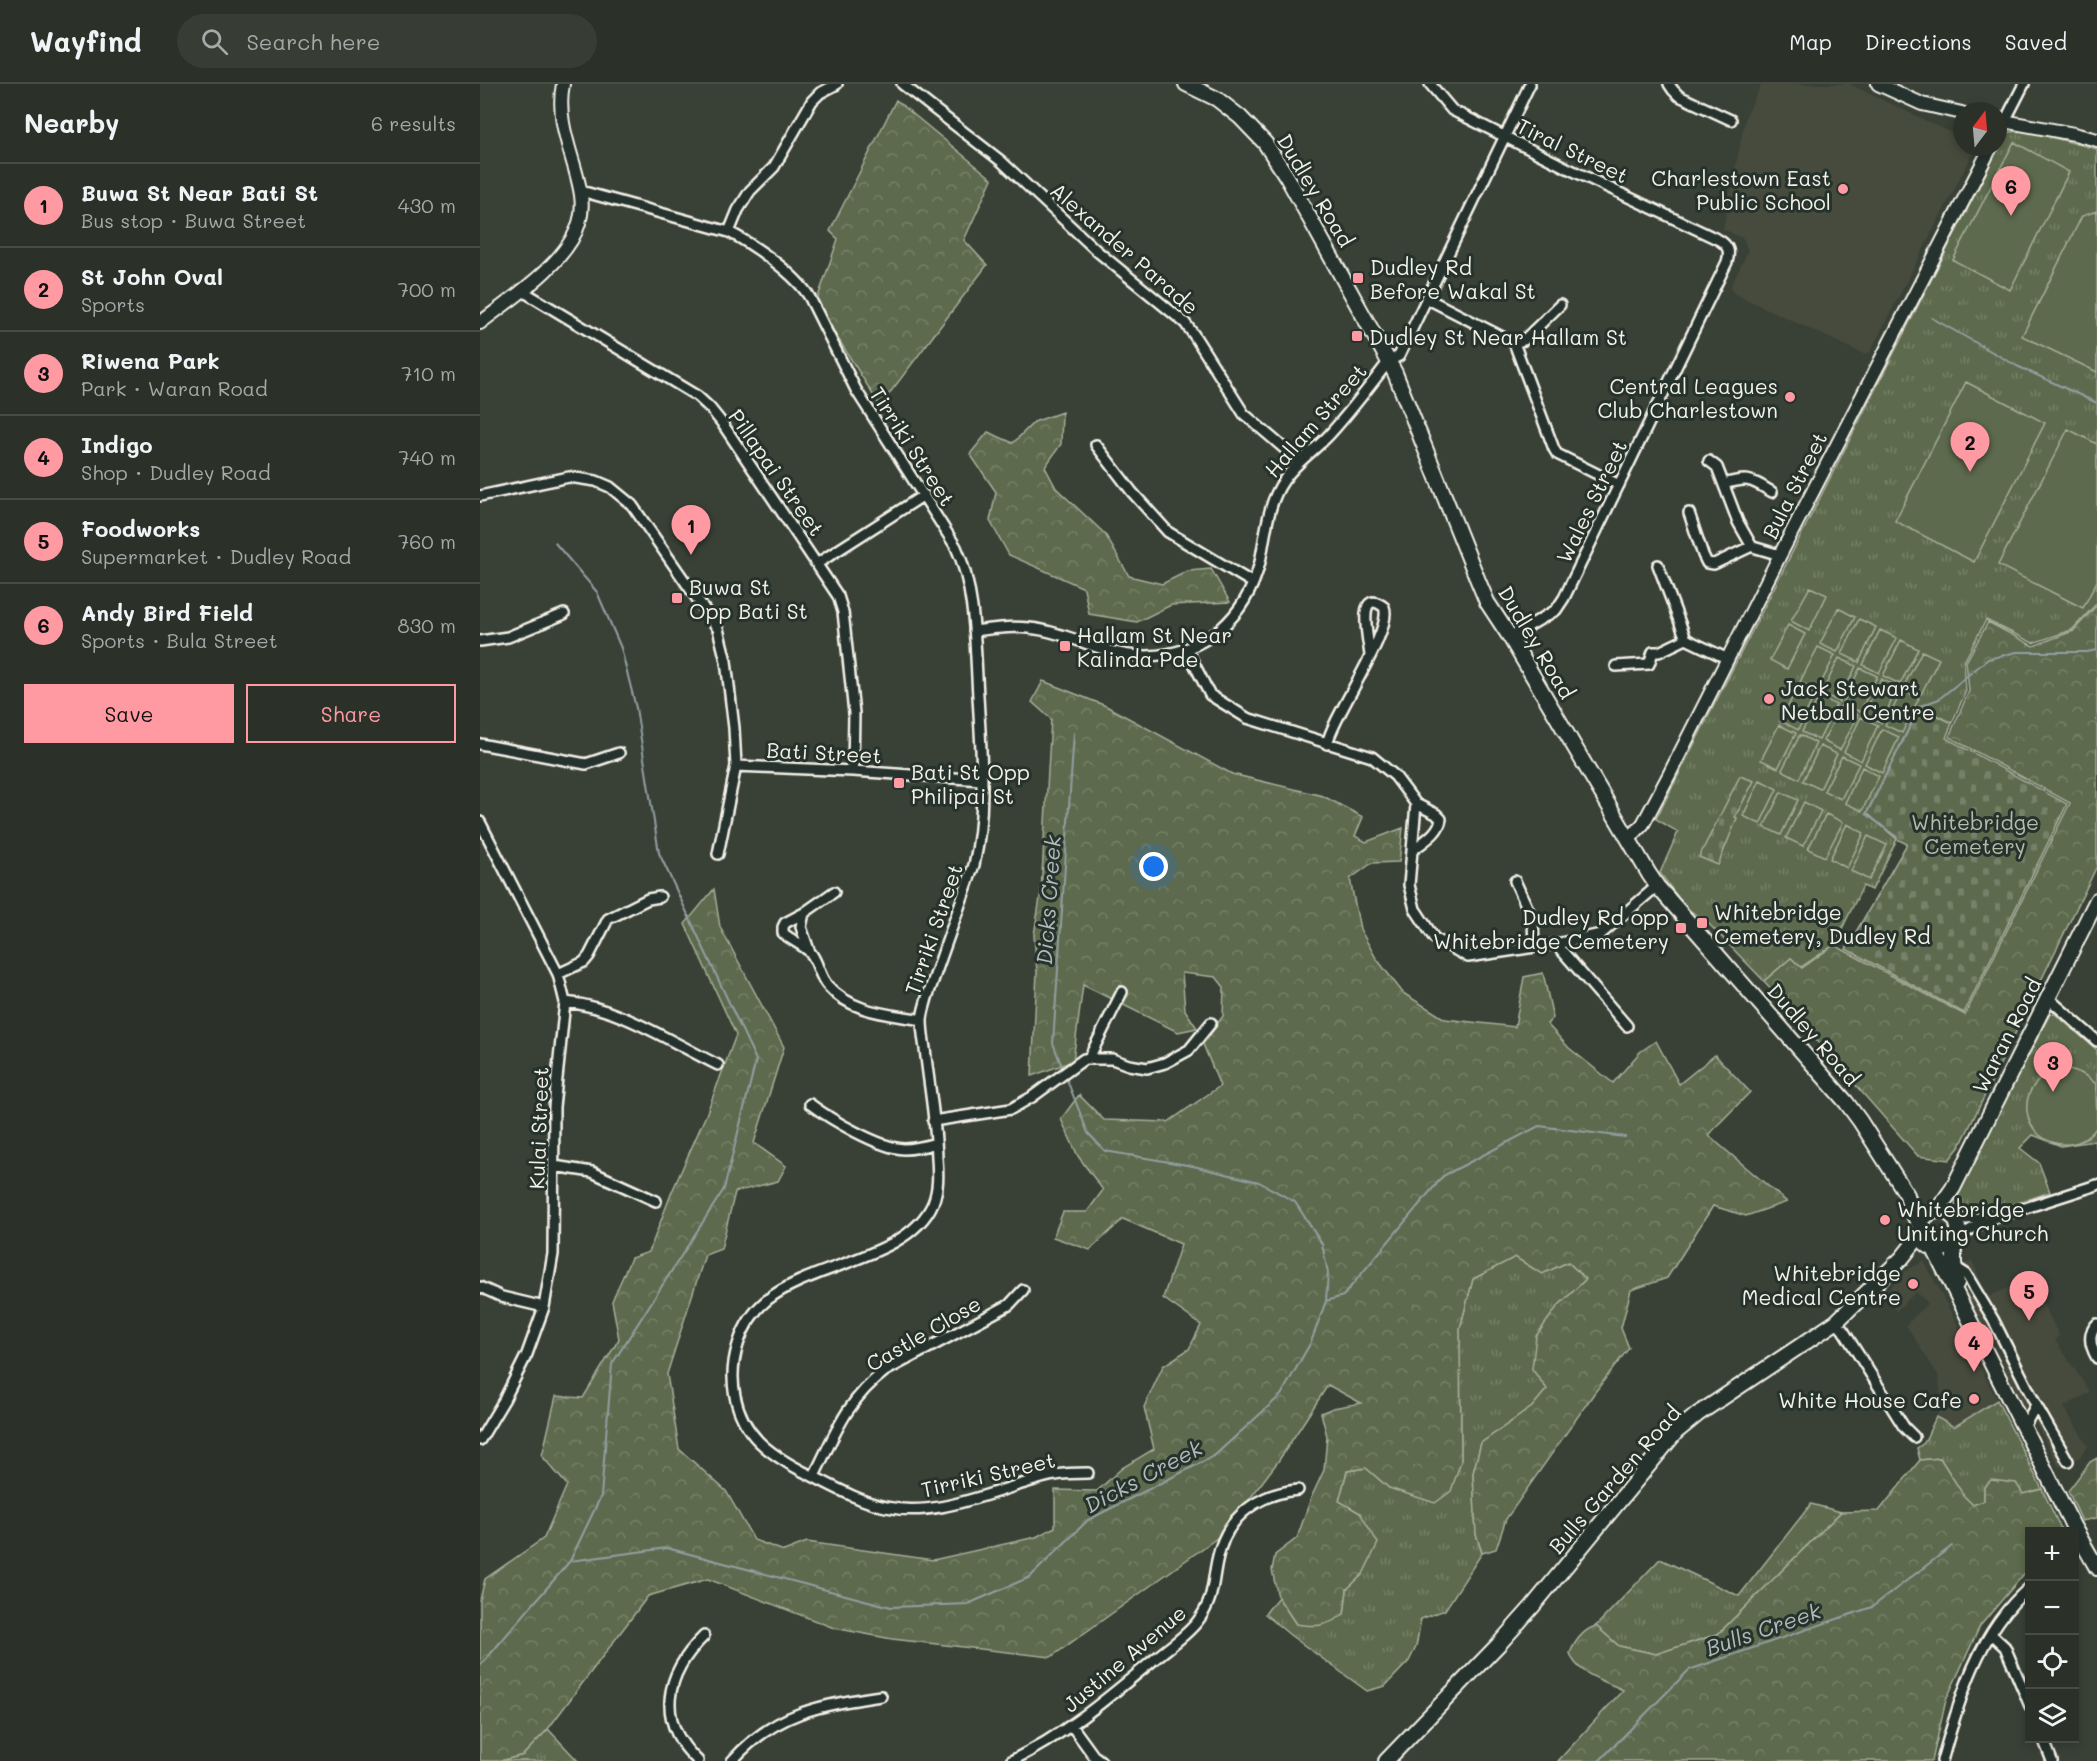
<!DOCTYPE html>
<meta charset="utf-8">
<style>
body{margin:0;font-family:Mali,sans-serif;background:#373d35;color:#f1f3f6}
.controls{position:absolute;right:18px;bottom:18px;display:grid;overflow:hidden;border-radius:0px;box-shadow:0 3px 9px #0003}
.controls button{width:54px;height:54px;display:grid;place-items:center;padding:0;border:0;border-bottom:2px solid #474c46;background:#2b3129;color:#f1f3f6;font:30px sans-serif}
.compass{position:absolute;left:1473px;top:18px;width:54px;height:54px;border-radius:50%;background:#2b3129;box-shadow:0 3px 9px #0003;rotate:16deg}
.you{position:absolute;left:674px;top:783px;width:21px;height:21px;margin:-15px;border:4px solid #fff;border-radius:50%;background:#1a73e8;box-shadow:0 0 0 9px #1a73e833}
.badge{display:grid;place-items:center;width:39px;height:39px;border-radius:50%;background:#ff9aa2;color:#111;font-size:20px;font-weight:700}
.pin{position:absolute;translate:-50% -50px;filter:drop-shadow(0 2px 3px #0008)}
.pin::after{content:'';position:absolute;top:32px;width:21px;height:18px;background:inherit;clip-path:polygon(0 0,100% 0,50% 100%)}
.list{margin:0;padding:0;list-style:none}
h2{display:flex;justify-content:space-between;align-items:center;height:78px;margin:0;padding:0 24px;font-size:26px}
h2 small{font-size:20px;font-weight:400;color:#a6a9a8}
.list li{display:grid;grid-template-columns:39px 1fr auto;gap:18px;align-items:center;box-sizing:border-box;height:84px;padding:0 24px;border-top:2px solid #474c46}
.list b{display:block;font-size:22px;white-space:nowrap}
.list p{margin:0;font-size:20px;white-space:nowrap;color:#a6a9a8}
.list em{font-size:20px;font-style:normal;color:#a6a9a8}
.actions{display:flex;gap:12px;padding:18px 24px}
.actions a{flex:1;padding:14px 0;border:2px solid #ff9aa2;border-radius:0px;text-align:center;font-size:21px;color:#ff9aa2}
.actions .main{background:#ff9aa2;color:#111}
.icon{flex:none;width:33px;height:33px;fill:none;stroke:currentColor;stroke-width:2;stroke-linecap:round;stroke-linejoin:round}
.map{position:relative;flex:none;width:1617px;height:1677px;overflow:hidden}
header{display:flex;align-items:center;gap:36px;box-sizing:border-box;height:84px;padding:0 30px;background:#2b3129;border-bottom:2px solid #474c46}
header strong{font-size:28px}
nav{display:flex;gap:33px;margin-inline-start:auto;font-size:21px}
.search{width:420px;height:54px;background:#373d35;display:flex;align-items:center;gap:15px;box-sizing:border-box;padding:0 21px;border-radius:33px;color:#a6a9a8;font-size:22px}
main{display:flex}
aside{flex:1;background:#2b3129}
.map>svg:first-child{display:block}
.built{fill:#464b3e}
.grass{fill:url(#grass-tufts);stroke:#a8ae9a;stroke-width:1.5}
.forest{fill:url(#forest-crowns);stroke:#a8ae9a;stroke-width:1.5}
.cemetery{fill:url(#cemetery-stones);stroke:#a8ae9a;stroke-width:1.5}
.pitch{fill:#5d6b4d;stroke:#a8ae9a;stroke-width:1.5}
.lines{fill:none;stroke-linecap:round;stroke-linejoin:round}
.stream{stroke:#929fa2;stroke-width:2}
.minor-casing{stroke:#f4f1e8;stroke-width:14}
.tertiary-casing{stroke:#f4f1e8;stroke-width:16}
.secondary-casing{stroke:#f4f1e8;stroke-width:18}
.minor{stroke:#26332d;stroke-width:9}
.tertiary{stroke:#26332d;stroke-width:12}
.secondary{stroke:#26332d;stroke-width:14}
.poi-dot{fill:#ff9aa2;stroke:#26332d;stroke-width:2}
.labels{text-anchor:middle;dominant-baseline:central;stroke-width:6;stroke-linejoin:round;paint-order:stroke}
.street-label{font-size:21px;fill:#f4f1e8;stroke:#26332d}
.poi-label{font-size:21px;fill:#f4f1e8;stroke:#26332d;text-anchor:start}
.park-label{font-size:21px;fill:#b8bbaa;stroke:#26332d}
.water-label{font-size:22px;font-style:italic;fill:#b2baba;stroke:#26332d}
</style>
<header>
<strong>Wayfind</strong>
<div class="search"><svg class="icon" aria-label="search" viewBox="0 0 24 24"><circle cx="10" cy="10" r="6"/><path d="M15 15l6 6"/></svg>Search here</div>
<nav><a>Map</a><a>Directions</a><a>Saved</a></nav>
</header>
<main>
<aside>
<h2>Nearby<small>6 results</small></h2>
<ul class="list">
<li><span class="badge">1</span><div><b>Buwa St Near Bati St</b><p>Bus stop · Buwa Street</p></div><em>430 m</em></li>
<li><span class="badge">2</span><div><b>St John Oval</b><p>Sports</p></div><em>700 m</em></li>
<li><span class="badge">3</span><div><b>Riwena Park</b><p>Park · Waran Road</p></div><em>710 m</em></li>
<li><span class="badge">4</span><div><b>Indigo</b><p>Shop · Dudley Road</p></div><em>740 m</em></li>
<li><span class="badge">5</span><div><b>Foodworks</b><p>Supermarket · Dudley Road</p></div><em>760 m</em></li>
<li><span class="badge">6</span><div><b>Andy Bird Field</b><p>Sports · Bula Street</p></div><em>830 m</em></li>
</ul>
<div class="actions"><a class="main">Save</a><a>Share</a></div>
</aside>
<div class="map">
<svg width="1617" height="1677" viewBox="0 0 1617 1677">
<defs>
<pattern id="grass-tufts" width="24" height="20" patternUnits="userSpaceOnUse" patternTransform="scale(1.5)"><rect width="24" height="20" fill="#5d6b4d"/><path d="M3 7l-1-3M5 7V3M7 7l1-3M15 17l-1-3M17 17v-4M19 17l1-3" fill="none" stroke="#758167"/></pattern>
<pattern id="forest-crowns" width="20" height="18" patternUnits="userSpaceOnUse" patternTransform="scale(1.5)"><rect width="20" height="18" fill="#5d6b4d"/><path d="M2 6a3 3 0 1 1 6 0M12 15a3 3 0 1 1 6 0" fill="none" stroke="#758167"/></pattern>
<pattern id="cemetery-stones" width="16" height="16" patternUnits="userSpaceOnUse" patternTransform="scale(1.5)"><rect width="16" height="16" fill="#5d6b4d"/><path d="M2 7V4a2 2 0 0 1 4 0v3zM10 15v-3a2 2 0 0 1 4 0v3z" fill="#758167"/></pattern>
</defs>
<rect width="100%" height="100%" fill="#394137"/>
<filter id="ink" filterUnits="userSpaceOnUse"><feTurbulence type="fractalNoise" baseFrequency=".0167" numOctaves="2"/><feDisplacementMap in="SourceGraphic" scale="12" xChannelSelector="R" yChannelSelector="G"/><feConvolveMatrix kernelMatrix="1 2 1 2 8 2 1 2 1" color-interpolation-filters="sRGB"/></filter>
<g filter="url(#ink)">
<path class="built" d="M1282,0H1369L1482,54V63H1494L1495,65L1390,268L1384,270L1253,209L1251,202L1268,167L1264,155L1243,145L1266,32Z
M1444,1177L1517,1316L1474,1343L1456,1333L1462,1319L1458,1291L1426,1241L1448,1219L1436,1208L1416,1227L1404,1211L1426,1187Z
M1492,1177L1508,1213L1550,1194L1579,1251L1575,1256L1610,1308L1584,1323L1608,1362L1600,1373L1579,1383L1556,1340L1544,1325L1526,1289L1523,1272L1514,1255L1503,1243L1486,1211L1493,1200L1484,1180Z"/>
<path class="grass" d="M1547,47L1617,65V519L1592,546L1553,559L1506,536L1484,578L1486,607L1472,639L1441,623L1387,729L1417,755L1392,806L1383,802L1354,861L1321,883L1311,874L1284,897L1228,839L1205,823L1180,789L1198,748L1176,735L1515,71L1528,48Z
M1570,930H1575L1617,966V1066L1614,1057L1581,1062L1553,1051L1540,1064L1559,1079L1570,1108L1503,1131L1478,1129L1475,1125L1476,1108Z
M1035,1173L1062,1190L1088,1178L1106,1195L1077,1223L1067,1305L1052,1323L1001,1359L993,1389L996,1450L1002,1469L965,1526L941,1535L936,1563L929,1577L905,1602L887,1607L810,1551L785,1530L798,1513L816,1540L864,1530L867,1505L883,1490L880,1429L859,1417L867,1387L886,1384L909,1404L981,1377L980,1244L993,1195Z
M1517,1316L1562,1405L1543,1410L1504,1403V1417L1493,1421L1484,1413L1460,1374L1440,1376L1437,1364L1444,1359L1456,1333L1474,1343Z
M1331,1420L1361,1428L1238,1550L1176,1570L1139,1562L1116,1542L1180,1475L1259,1512Z
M68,1645L98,1677H20L43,1671Z"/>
<path class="forest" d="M416,16L512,95L484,156L507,181L400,322L336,219L358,155L350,147Z
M582,328L581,360L565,383L576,404L625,450L649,492L682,500L708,487L731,485L750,518L691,521L657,538L609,530L604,504L529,471L510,437L516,408L490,370L508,348L533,359L554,338Z
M1617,521V782L1480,1062L1469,1076L1438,1072L1284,897L1311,874L1322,884L1354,861L1485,931L1590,719L1469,653L1489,607L1486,578L1508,538L1553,562L1593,547Z
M563,597L626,622L752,690L843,712L883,733L875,752L886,758L923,744L919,778L892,779L870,795L880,845L896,874L923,909L965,935L1035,943L1044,893L1063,889L1073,934L1067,940L1089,964L1133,999L1160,968L1176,957L1199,1000L1235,971L1270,1008L1228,1051L1307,1118L1266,1132L1233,1122L1187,1194L1151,1206L1141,1244L1149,1264L1115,1308L1026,1435L1016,1465L1002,1469L996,1450L993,1389L1001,1359L1052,1323L1067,1305L1052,1285L1056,1252L1077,1223L1106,1195L1088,1178L1062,1190L1035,1173L993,1195L980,1244L981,1377L971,1407L955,1419L909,1404L886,1384L867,1387L859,1417L880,1429L898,1459L883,1490L867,1505L864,1530C846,1543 836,1543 816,1540L798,1513L792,1486L795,1471L817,1454L831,1414L844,1386L847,1352L841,1329L853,1324L881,1319L848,1301L799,1376L744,1449L571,1573L412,1555L354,1544L228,1495L168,1512L68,1645L43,1671L20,1677H0V1516L5,1495L64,1454L87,1401L62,1372L76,1312L103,1314L139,1255L132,1217L151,1174L169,1168L191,1110L226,1031L256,951L205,840L234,805L240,843L304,963L274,1059L306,1082L298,1097L255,1108L241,1165L225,1171L187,1290L199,1365L246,1407L274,1456L304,1467L327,1458L453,1476L556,1453L575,1443V1406L617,1407L642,1384L674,1365L664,1323L683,1282L709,1265L721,1241L683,1214L701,1160L643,1135L610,1166L573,1153L583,1128H607L623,1106L598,1072L581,1035L599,1011L624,1036L688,1038L740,1002L723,960L743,932L744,903L736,893L702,889L705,926L717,944L698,948L603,901L593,977L552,992L557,888L554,851L561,808L571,635L552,618Z
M1460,1374L1484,1412L1493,1421L1504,1417V1403L1511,1396L1536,1399L1543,1410L1562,1405L1582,1447L1550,1448L1549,1484L1500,1542L1466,1616L1452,1677H1078L1143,1606C1125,1597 1096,1590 1090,1569C1095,1557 1104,1545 1116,1542L1139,1562L1176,1570L1238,1550L1361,1428L1399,1427L1440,1376Z
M1617,1374V1434L1602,1437L1588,1407L1610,1378Z"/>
<path class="cemetery" d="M1440,623L1472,639L1466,654L1587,720L1484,929L1366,865L1427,760L1417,755L1387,729Z
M1260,692L1274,697L1255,733L1257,734L1238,781L1219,773Z"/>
<path class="pitch" d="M1534,58L1589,88L1530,206L1473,176Z
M1617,127V288L1542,252L1602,132Z
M1486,298L1565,339L1494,478L1415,437Z
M1588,345L1617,360V497L1603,524L1518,481Z
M1330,503L1347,511L1329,547L1311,537Z
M1358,524L1375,533L1357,568L1340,560Z
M1379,535L1396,543L1379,578L1362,570Z
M1308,541L1325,550L1307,585L1290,576Z
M1400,546L1417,554L1399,589L1383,581Z
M1421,556L1438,565L1420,600L1403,592Z
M1338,563L1355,571L1337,607L1320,598Z
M1442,567L1459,575L1441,610L1424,602Z
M1359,574L1376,582L1359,618L1342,609Z
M1380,584L1397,592L1380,628L1363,619Z
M1401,595L1418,603L1401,639L1384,630Z
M1318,602L1335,610L1318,646L1301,637Z
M1422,606L1439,614L1422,649L1405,641Z
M1339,612L1356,621L1339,656L1322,648Z
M1361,622L1378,631L1360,666L1343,657Z
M1381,633L1398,641L1381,677L1364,668Z
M1299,641L1316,649L1298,684L1281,676Z
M1402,645L1419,653L1402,689L1385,680Z
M1320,651L1336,659L1319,695L1302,686Z
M1340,662L1357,670L1340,705L1323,697Z
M1362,672L1379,680L1361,715L1344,707Z
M1382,683L1399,692L1382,727L1365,719Z
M1280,696L1297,705L1280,740L1263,732Z
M1301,708L1318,716L1301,751L1284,743Z
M1324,718L1341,727L1323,762L1306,754Z
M1346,730L1363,738L1345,773L1328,765Z
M1367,740L1384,749L1367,784L1350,775Z
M1388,752L1407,761L1389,796L1371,787Z
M1583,984C1597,986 1605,990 1616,1000L1617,1043C1611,1052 1601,1059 1590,1060C1540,1064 1528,996 1583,984Z"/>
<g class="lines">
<path class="stream" d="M1452,234L1537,282L1617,319
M75,459L117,508L141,564L156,624L179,769L276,976L244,1105L132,1280L121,1412L90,1477
M1417,753L1386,730L1440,622L1459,615L1508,575L1537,568H1607L1617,566
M582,983L573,959L594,649
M846,1217L863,1212L963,1092L1059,1042L1145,1053
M0,1582L90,1477L187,1464L411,1523L488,1520L550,1493L608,1436L734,1372L801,1311L831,1258L846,1217L848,1189L842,1160L815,1118L779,1098L713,1082L625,1067L608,1049L587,996
M1119,1677L1209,1586L1392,1523L1472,1462"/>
<g class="minor-casing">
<path id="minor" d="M422,0L521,77L617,167L705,239L714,251L764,330L819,377
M950,0L972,26L1087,84L1239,156C1249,162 1250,168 1247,178L1084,514L1076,526L1030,553
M1189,0L1193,6L1199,12L1251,36
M1525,37L1544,0
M101,107L249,148C274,161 316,190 330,214L376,306L476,463C496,506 495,564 498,612C501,668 507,726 494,781L447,914C445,922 442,930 442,937C442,949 445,962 446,973C450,1007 456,1040 457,1074C458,1089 459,1104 453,1119C429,1175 333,1179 287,1216C260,1238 248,1279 255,1312C263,1351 288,1369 322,1387C349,1400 377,1417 406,1423C453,1433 500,1412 545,1399C555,1396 565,1392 576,1391C586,1389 597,1389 608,1389
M249,148L258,126L270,107L294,83L332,17L340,9L357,0
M41,206L217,312L230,324L242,339L358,512L363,528L374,629L373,687
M948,215L1034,259L1074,365L1077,370L1139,401
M1034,259L1044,256L1080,221
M616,361L652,408L688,448L773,499
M1229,377L1237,383L1258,438L1271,461L1273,463L1300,471
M1244,400C1269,393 1270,395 1292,408
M0,412L89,393L116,397L130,403L152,421L238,545L246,577L254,644L256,682L238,770
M1209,429L1223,471L1227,479L1234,480L1272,462
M338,479L444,411
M1178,481L1206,555L1248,575
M494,547C516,544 539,541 562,546C598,553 629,573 667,572C725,570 766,534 780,478C786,450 787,420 804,396C816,378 834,367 849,351C870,328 890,302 909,277L919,272L1050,0
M0,557L28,553L84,530
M707,566L730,611L767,634L892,673L915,692L936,720L929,801L935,825L954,854L988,873L1076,860L1121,850L1177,802
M1136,582L1169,580L1173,568H1179L1206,555
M0,660L106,680L139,669
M847,660C854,629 914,546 904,523C875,501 889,560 890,571
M256,682L373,687L502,696
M0,738L78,890L85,918L74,1023L73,1170L64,1223L47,1270L24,1316L0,1356
M933,766C944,757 959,749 961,735L956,730L936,720
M1035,797L1053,836L1054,863
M354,808L324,829L305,839L303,843V849C311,856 323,861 330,868C338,877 339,892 347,901C371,929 409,930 442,936
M324,829L321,843L330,869
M1076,860L1147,942
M78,890L104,878L109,872L128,835L168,815L180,813
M1568,914L1617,957
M85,918C139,923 189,957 238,981
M609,974L642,908
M330,1020C350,1035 399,1064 424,1065C434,1065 446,1062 456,1059
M453,1037L531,1025L552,1013L604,975H632L649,981L667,984L685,979L709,966L731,939
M74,1082L112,1088L176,1117
M1475,1136L1497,1134L1505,1137
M1478,1153L1505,1137L1617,1101
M1475,1183L1486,1190L1513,1235L1556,1321L1544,1343
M0,1203L22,1213L64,1223
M1356,1238L1363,1246L1424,1343L1434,1353
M1617,1240C1607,1250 1610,1262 1617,1274
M1556,1321L1588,1377
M334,1392C355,1350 366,1317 405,1287L529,1221L543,1206
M1511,1550L1525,1563L1550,1622
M592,1642L613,1671L621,1677
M1563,1654L1572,1677
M218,1677C175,1637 185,1590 224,1552
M252,1677C295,1628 341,1621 401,1612
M531,1677C586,1650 629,1613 676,1574C689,1563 706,1552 717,1538C737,1513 731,1493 740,1465C751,1429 782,1409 818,1406
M1462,1677C1479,1615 1499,1546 1550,1503"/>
</g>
<g class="tertiary-casing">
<path id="tertiary" d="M1398,0L1442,20L1482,29
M1518,36L1594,50L1617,56
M1518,50L1525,37
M0,239C31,215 88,178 99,139C105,121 100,103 95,85C87,57 77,30 83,0
M1149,755L1163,740L1189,691L1300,471L1511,63"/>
</g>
<g class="secondary-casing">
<path id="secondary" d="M706,0L737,15L760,33L785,59L807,93L915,289L999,499L1007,518L1030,553L1169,790L1177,802L1366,1018L1380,1037L1427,1111L1430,1123L1440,1143
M1440 1146a19 19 0 1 1 38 0a19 19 0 1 1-38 0Z
M1457,1127L1473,1104L1617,816
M1474,1158V1179L1477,1199
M1454,1165L1593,1442L1617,1484
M906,1677L1019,1560L1052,1523L1196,1348L1218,1330L1356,1238L1422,1174L1441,1150"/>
</g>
<use href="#minor" class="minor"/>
<use href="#tertiary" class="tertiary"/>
<use href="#secondary" class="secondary"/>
</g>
</g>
<g class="poi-dot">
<circle cx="1363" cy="105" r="6"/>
<rect x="872" y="188" width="12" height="12" rx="3"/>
<rect x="871" y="246" width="12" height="12" rx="3"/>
<circle cx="1310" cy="313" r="6"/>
<rect x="191" y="508" width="12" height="12" rx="3"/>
<rect x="579" y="556" width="12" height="12" rx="3"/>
<circle cx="1289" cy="615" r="6"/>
<rect x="413" y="693" width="12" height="12" rx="3"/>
<rect x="1216" y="833" width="12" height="12" rx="3"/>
<rect x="1195" y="838" width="12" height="12" rx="3"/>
<circle cx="1405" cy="1136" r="6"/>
<circle cx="1433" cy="1200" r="6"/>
<circle cx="1494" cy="1315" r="6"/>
</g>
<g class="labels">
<g class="street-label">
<text transform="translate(1093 66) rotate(26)">Tiral Street</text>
<text transform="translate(836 106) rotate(59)">Dudley Road</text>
<text transform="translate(645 164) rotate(41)">Alexander Parade</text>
<text transform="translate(835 336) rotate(-49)">Hallam Street</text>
<text transform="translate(433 362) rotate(57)">Tirriki Street</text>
<text transform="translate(297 388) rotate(55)">Pillapai Street</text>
<text transform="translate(1314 401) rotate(-63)">Bula Street</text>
<text transform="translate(1111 417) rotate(-64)">Wales Street</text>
<text transform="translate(1057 558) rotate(59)">Dudley Road</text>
<text transform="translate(344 668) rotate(3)">Bati Street</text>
<text transform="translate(453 845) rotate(-71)">Tirriki Street</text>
<text transform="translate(1334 950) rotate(49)">Dudley Road</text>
<text transform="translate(1526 951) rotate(-63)">Waran Road</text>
<text transform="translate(58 1044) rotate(-88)">Kulai Street</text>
<text transform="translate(443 1249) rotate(-30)">Castle Close</text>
<text transform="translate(508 1390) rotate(-13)">Tirriki Street</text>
<text transform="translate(1134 1395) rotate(-49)">Bulls Garden Road</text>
<text transform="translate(644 1574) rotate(-40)">Justine Avenue</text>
</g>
<g class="poi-label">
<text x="1351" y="93" text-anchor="end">Charlestown East<tspan x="1351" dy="24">Public School</tspan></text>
<text x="890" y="182">Dudley Rd<tspan x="890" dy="24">Before Wakal St</tspan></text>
<text x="889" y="252">Dudley St Near Hallam St</text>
<text x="1298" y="301" text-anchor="end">Central Leagues<tspan x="1298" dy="24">Club Charlestown</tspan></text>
<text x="209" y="502">Buwa St<tspan x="209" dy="24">Opp Bati St</tspan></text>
<text x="597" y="550">Hallam St Near<tspan x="597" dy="24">Kalinda Pde</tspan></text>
<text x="1301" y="603">Jack Stewart<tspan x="1301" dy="24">Netball Centre</tspan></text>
<text x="431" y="687">Bati St Opp<tspan x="431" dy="24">Philipai St</tspan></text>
<text x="1234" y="827">Whitebridge<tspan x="1234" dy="24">Cemetery, Dudley Rd</tspan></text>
<text x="1189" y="832" text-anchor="end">Dudley Rd opp<tspan x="1189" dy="24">Whitebridge Cemetery</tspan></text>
<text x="1417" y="1124">Whitebridge<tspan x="1417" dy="24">Uniting Church</tspan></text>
<text x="1421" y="1188" text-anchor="end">Whitebridge<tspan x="1421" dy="24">Medical Centre</tspan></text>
<text x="1482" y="1315" text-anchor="end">White House Cafe</text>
</g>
<g class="park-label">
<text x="1495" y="737">Whitebridge<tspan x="1495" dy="24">Cemetery</tspan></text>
</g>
<g class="water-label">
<text transform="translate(568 816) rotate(-86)">Dicks Creek</text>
<text transform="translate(663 1392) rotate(-28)">Dicks Creek</text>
<text transform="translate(1283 1545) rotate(-19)">Bulls Creek</text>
</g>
</g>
</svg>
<div class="controls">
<button>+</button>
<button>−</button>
<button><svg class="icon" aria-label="locate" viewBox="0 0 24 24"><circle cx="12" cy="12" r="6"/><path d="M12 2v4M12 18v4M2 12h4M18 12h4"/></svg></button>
<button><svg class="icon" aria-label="layers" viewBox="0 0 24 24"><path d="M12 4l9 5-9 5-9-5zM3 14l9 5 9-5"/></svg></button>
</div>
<svg class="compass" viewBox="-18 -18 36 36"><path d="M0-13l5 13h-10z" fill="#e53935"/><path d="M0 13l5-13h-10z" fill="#a6a9a8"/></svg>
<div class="you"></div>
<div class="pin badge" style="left:211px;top:471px">1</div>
<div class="pin badge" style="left:1490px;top:388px">2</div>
<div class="pin badge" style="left:1573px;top:1008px">3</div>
<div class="pin badge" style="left:1494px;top:1288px">4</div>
<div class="pin badge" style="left:1549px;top:1237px">5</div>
<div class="pin badge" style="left:1531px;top:132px">6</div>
</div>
</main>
